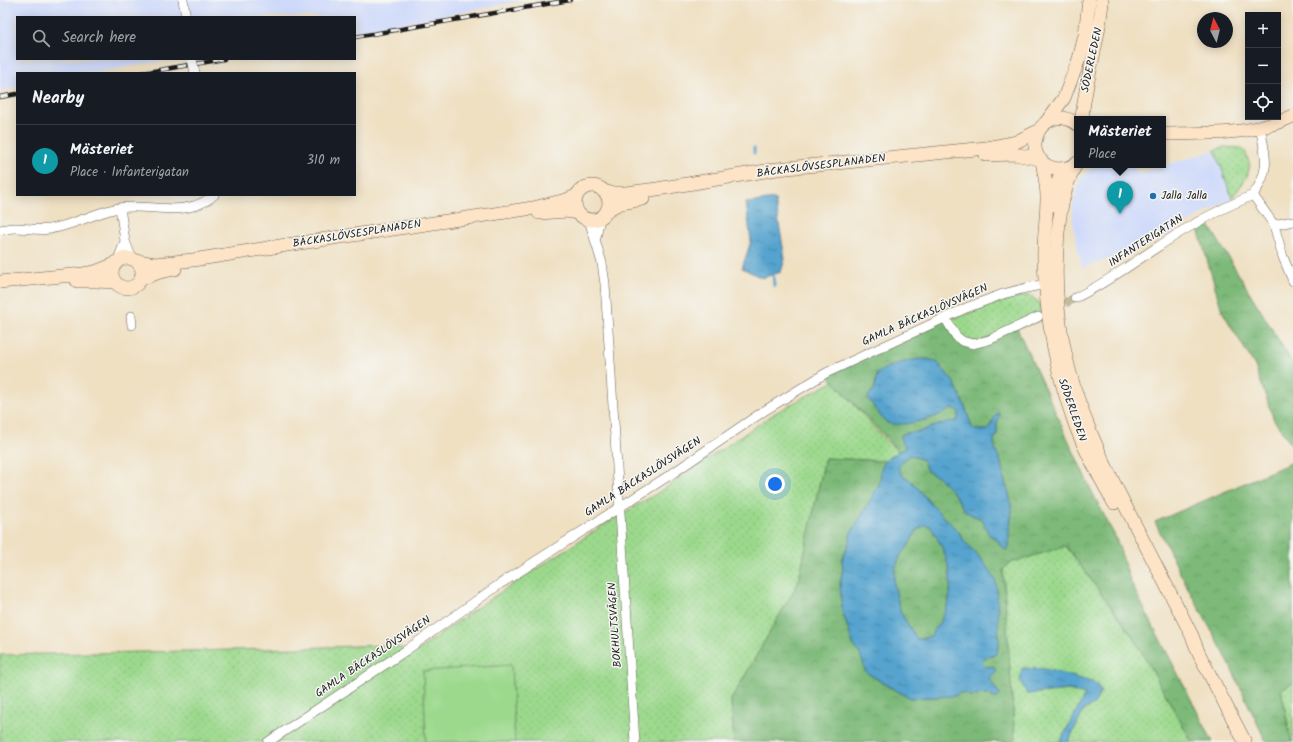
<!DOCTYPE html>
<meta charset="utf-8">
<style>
body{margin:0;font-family:Kalam,sans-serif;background:#20242c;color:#f1f3f6}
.controls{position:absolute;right:12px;top:12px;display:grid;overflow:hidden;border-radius:0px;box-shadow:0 2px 10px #0003}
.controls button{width:36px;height:36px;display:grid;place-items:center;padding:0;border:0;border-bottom:1px solid #363941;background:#171b24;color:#f1f3f6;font:20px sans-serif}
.compass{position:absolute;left:1197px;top:12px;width:36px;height:36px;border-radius:50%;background:#171b24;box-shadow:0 2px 10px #0003;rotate:353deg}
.you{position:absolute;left:775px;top:484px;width:14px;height:14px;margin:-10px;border:3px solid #fff;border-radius:50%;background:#1a73e8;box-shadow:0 0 0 6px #1a73e833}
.badge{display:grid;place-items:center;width:26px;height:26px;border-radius:50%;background:#1a73e8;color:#fff;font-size:13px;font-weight:700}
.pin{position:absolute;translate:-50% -33px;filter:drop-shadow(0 1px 2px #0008)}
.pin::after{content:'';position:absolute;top:21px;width:14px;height:12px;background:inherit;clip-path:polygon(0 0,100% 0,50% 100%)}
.popup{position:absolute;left:1074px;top:116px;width:92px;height:52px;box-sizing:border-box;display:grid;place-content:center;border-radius:0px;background:#171b24;filter:drop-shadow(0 1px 3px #0005);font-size:13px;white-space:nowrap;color:#9ea1a6}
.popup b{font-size:15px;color:#f1f3f6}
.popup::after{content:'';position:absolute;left:50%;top:100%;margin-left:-8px;border:8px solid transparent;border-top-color:#171b24}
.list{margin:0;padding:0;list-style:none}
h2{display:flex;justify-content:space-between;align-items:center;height:52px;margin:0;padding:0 16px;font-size:17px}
h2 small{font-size:13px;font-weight:400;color:#9ea1a6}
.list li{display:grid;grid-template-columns:26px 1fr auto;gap:12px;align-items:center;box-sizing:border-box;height:72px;padding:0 16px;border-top:1px solid #363941}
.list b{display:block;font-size:15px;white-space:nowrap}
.list p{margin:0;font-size:13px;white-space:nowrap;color:#9ea1a6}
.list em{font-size:13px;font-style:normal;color:#9ea1a6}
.icon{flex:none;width:22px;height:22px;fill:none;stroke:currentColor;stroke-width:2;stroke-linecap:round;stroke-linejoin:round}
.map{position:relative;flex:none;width:1293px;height:742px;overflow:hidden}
.search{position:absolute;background:#171b24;box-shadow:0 2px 10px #0003;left:16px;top:16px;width:340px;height:44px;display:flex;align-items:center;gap:10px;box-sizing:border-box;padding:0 14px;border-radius:0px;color:#9ea1a6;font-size:15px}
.panel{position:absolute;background:#171b24;box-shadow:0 2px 10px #0003;left:16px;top:72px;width:340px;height:124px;border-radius:0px}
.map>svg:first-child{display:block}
.built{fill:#cfdafa}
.grass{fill:url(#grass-dots);stroke:#5c7a54}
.forest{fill:url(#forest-crowns);stroke:#4c6a4a}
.garden{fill:#9cd98d;stroke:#5c7a54}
.water{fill:url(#water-ripples);stroke:#386075;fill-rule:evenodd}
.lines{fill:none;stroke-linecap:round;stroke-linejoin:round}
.stream{stroke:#55a3ce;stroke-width:3}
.street-tunnel{stroke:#c5b9a1;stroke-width:9;stroke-dasharray:9 4.5;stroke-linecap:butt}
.street-casing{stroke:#666156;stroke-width:10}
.secondary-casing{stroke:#666156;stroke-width:14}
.street{stroke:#fff;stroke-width:9}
.secondary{stroke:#fee4c6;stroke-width:13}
.rail-casing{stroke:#1c1c1c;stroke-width:4.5}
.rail{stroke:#f6f6f2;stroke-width:3;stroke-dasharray:9;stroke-linecap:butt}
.street-bridge-casing{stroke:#666156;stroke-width:10;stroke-linecap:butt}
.street-bridge{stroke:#fff;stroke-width:9}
.poi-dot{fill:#1f6fb2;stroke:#f6f6f2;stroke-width:1.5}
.labels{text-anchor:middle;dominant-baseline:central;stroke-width:3;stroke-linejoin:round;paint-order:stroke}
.street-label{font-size:11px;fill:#1c1c1c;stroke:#f6f6f2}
.poi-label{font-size:11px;fill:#1c1c1c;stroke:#f6f6f2;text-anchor:start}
</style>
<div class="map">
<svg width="1293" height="742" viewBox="0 0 1293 742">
<defs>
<pattern id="grass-dots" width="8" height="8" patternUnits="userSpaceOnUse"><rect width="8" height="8" fill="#9cd98d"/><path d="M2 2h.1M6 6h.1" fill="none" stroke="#86ba79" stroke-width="1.8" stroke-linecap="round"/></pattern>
<pattern id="forest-crowns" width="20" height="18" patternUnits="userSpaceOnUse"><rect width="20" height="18" fill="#7db978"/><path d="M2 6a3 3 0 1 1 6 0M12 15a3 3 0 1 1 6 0" fill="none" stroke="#6b9e67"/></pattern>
<pattern id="water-ripples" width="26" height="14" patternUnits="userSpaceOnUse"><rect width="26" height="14" fill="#55a3ce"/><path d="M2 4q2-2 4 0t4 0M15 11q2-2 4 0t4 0" fill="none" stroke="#4684a6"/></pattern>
</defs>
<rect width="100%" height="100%" fill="#f6f6f2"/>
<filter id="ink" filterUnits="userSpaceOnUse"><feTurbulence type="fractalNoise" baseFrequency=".025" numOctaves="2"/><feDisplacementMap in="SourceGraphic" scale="8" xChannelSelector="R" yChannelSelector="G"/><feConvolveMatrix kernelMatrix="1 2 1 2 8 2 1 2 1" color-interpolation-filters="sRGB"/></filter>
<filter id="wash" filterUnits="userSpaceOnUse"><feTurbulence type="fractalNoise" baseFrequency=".012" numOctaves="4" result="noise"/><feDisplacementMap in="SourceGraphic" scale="16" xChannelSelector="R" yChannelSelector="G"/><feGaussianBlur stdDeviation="0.9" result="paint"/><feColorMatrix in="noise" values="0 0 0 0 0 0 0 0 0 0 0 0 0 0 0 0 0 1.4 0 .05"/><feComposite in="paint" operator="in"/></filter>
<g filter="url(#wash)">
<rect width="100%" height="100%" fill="#efe0c2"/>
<path class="built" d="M0,0H526L355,32V17H17V59H174L92,73H17V88L0,91Z
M1215,150L1232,198L1149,245L1082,268L1073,225V203L1080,178L1096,165H1134L1137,174Z"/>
<path class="grass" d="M1224,147L1240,148L1245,151L1250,165L1247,177L1232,198L1215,150Z
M1022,296H1030L1040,303L1042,320L1017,328L979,342L966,341L947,321L998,302Z
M834,381L883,438L898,451L896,454L889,457L886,461L825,458L798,583L731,700L734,742H0V655L234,650L389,645L416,652L475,609L602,526L656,494L775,413Z
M1066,546L1134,638L1192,742H1068L1084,710L1094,705L1096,683L1028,694L1069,690L1085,695L1060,742H1015L1003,570L1009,563Z
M1293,683V742L1291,741L1281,688Z"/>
<path class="forest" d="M1207,222L1293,364V447L1274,420L1255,366L1222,311L1197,225Z
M945,318L966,341L979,342L1017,328L1093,494L1116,538L1131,583L1213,742H1192L1134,638L1066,546L1010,563L1003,570L1015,742H734L731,700L798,583L825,458L886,461L884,463L880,472L881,475L879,485L873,497L853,529L850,535V540L842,560L843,568L840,583L842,610L853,644L860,654L866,672L889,687L910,698L954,696L960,693H965L970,696L984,694H989L993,696H999V693L989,678L990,666L985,667L983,665L982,661C990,652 994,662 999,645L995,582L982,560L964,541L959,532L930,503L917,487L909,479L902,476L898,467L908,456L911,455L923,460L927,471L937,476L952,491L960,503L964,510L972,515L982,519C986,527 989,537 998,541C1001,547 1004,547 1009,546V532L1012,512L1009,493L1004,479L1001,463L995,448L994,440L997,434V423L1000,415L998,413H997L988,430H976L972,428L965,406L875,387C874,391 868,394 868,398L882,418L887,423L927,420L951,409L955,408L959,412L958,419L956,422L942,424L918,432L902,434L901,435L902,443L905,446V448L903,450L898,451L826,373Z
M1293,462V683L1281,689L1291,741L1293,742H1266L1226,657L1182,577L1155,522Z
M925,525L930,526C946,549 957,581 946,609C943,618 936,627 931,636L921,639H917L901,613L894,585L895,569L901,554L907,548L917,530Z"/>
<path class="garden" d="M511,665L515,742H426L423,671Z"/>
<path class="water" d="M775,199L785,259L781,272L762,278L742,268L751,241L746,203Z
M918,359H929L937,362L954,382L965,406L972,428L976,430H988L997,413L998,412L1000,416L997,423V434L994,440L995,448L1001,463L1004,479L1009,493L1012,512L1009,532V546L1008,550L1005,549L1000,545L998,541L989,535L982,519L972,515L964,510L960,503L952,491L937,476L927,471L923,460L911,455L908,456L898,467L902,475L909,479L917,487L930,503L959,532L964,541L982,560L994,577L996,582L998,611L999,645L997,653L994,655L985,658L982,661L983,665L985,667L993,666L996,671V673L990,676L989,678L999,693V696L997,698H994L989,694H984L970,696L965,693H960L954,696L910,698L890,687L869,674L866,672L860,654L853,644L842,610L840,583L843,568L842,560L850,540V535L879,485L881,475L880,472L884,463L889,457L896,454L898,451L903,450L905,448V446L902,443L901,435L906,433L918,432L950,421L956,422L958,419L959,412L955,408L951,409C940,417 902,428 888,423C882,420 872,404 868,398L869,395L874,390L877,374C889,364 903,362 918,359ZM925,525L930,526C946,550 957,581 946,609C943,618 936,627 931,636L921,639H917L901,613L894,585L895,569L901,554L907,548L917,530Z
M1022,668L1045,669L1096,683L1101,691L1094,705L1084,710L1068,742H1060L1085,695L1069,690L1027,694L1020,680Z"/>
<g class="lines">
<path class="stream" d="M754,148V153
M773,272L774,286"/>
</g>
</g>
<g filter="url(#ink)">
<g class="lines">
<path class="street-tunnel" d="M1053,309L1075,298"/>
<g class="street-casing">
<path id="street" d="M183,0L186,17
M1253,195L1274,225L1283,257L1293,281
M1253,195C1271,170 1266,156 1260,128
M120,208L125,241L132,259
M589,220L602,263L605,284L635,742
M1274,225L1293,221
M0,230C5,229 10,228 15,228C26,228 38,231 49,229C73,226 95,212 119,208C142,204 172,213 193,206C201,204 208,200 214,195
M596,238L600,217
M118,260L125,241
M1075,298C1105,284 1131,264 1159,246C1188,226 1220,209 1253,195
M131,316L132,325
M945,318L956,336L962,341L973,344L989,340L1038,317
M268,742L405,651L500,584L673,473L764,411L826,373L966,308L1003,294L1026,288L1051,283"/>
</g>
<g class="secondary-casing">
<path id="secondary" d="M1082,119C1085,79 1100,41 1102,0
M1047,121L1064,98L1079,59L1085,35L1089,0
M1077,124C1042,99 1016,157 1053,168C1062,170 1070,168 1077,163
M1163,134C1207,133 1252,136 1293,116
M986,155L1014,154L1040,159
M1042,161C1044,173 1047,185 1047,197C1047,218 1043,240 1044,261C1046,316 1056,372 1075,424C1085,452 1100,477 1114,503
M1076,164C1062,190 1058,219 1057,249C1055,280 1057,311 1063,342C1074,404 1103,463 1132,519C1149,552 1166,585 1183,618L1192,636L1199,654L1245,742
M575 203a17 17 0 1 1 34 0a17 17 0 1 1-34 0Z
M603,191L611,193H626L657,189L777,169L986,148L1016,142L1038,131
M1055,205C1056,192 1056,179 1065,169
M607,210L618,204L643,199
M539,213L567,211L578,213
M112 273a15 15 0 1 1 30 0a15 15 0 1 1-30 0Z
M137,261L155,264L193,260L280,246L533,208L566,200L576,196
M141,279L160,272L175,269
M77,281H96L115,282
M0,282L83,274L95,272L115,264"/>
</g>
<use href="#street" class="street"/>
<use href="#secondary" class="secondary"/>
<g class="rail-casing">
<path id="rail" d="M355,37L570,0
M142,73L224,59
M0,97L17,94"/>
</g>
<use href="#rail" class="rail"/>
<g class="street-bridge-casing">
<path id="street-bridge" d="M192,59L195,73"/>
</g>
<use href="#street-bridge" class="street-bridge"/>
</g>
</g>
<circle class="poi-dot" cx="1153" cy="196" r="4"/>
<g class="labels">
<g class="street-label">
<text transform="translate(1092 60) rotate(-78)">SÖDERLEDEN</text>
<text transform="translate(821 166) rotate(-7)">BÄCKASLÖVSESPLANADEN</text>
<text transform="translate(357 234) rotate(-9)">BÄCKASLÖVSESPLANADEN</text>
<text transform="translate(1146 241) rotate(-33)">INFANTERIGATAN</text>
<text transform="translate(925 315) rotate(-24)">GAMLA BÄCKASLÖVSVÄGEN</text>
<text transform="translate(1072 410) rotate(71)">SÖDERLEDEN</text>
<text transform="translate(643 477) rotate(-33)">GAMLA BÄCKASLÖVSVÄGEN</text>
<text transform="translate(615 625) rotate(-94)">BOKHULTSVÄGEN</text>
<text transform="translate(373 657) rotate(-34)">GAMLA BÄCKASLÖVSVÄGEN</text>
</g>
<g class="poi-label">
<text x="1161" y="196">Jalla Jalla</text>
</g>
</g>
</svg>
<div class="controls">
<button>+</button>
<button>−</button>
<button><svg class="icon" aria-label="locate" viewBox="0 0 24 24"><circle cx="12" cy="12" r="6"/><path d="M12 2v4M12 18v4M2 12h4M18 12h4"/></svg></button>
</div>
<svg class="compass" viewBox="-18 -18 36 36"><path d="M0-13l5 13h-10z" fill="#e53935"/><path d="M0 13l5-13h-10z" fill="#9ea1a6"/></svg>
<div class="you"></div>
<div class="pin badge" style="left:1120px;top:214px;background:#0f9aa8">1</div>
<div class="popup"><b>Mästeriet</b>Place</div>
<div class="search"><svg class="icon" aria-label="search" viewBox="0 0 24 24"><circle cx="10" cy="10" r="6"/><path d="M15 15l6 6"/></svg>Search here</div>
<section class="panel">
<h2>Nearby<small></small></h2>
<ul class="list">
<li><span class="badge" style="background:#0f9aa8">1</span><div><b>Mästeriet</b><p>Place · Infanterigatan</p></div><em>310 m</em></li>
</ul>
</section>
</div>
